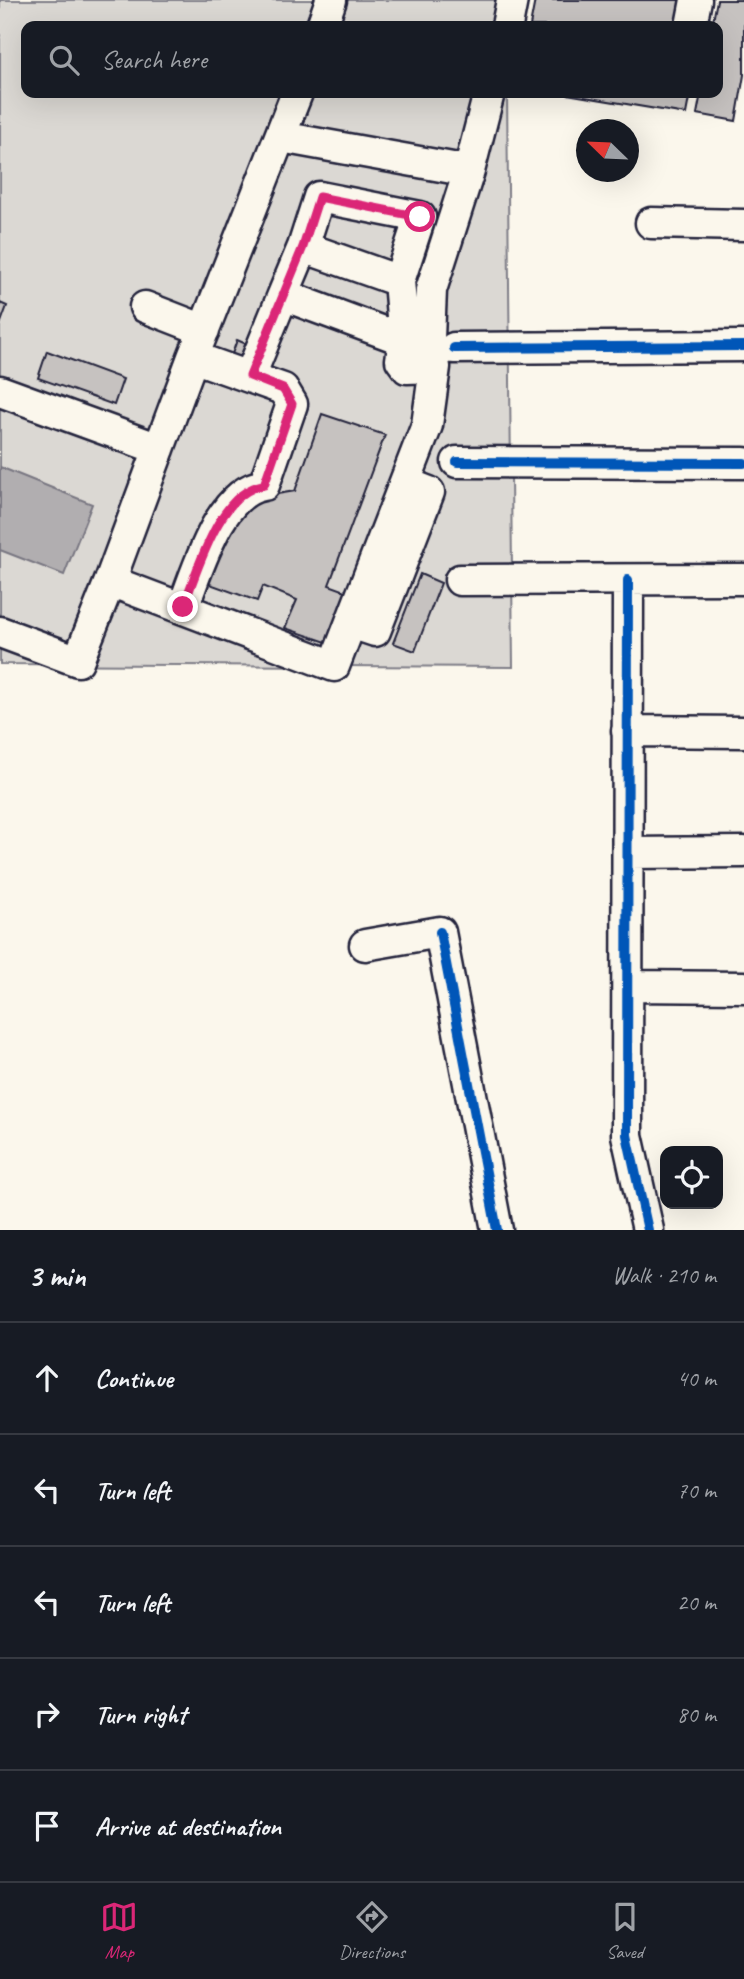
<!DOCTYPE html>
<meta charset="utf-8">
<style>
body{margin:0;font-family:Caveat,sans-serif;background:#20242c;color:#f1f3f6}
.controls{position:absolute;right:21px;bottom:21px;display:grid;overflow:hidden;border-radius:14px;box-shadow:0 7px 28px #0002}
.controls button{width:63px;height:63px;display:grid;place-items:center;padding:0;border:0;border-bottom:2px solid #363941;background:#171b24;color:#f1f3f6;font:35px sans-serif}
.compass{position:absolute;left:576px;top:119px;width:63px;height:63px;border-radius:50%;background:#171b24;box-shadow:0 7px 28px #0002;rotate:293deg}
.stop{position:absolute;width:21px;height:21px;margin:-16px;border:5px solid #db2777;border-radius:50%;background:#fff}
.stop.end{background:#db2777;border-color:#fff;box-shadow:0 2px 7px #0008}
.list{margin:0;padding:0;list-style:none}
h2{display:flex;justify-content:space-between;align-items:center;height:91px;margin:0;padding:0 28px;font-size:30px}
h2 small{font-size:23px;font-weight:400;color:#9ea1a6}
.list li{display:grid;grid-template-columns:46px 1fr auto;gap:21px;align-items:center;box-sizing:border-box;height:112px;padding:0 28px;border-top:2px solid #363941}
.list b{display:block;font-size:26px;white-space:nowrap}
.list em{font-size:23px;font-style:normal;color:#9ea1a6}
.icon{flex:none;width:38px;height:38px;fill:none;stroke:currentColor;stroke-width:2;stroke-linecap:round;stroke-linejoin:round}
.map{position:relative;flex:none;width:744px;height:1230px;overflow:hidden}
.search{position:absolute;background:#171b24;box-shadow:0 7px 28px #0002;left:21px;right:21px;top:21px;height:77px;display:flex;align-items:center;gap:18px;box-sizing:border-box;padding:0 24px;border-radius:14px;color:#9ea1a6;font-size:26px}
.sheet{height:651px;background:#171b24}
nav{display:flex;justify-content:space-around;align-items:center;box-sizing:border-box;height:98px;border-top:2px solid #363941;background:#171b24;font-size:19px;color:#9ea1a6}
nav a{display:grid;justify-items:center;gap:4px}
nav .on{color:#db2777}
.map>svg:first-child{display:block}
.green{fill:#dbd8d3;stroke:#7e7d87;stroke-width:2}
.water{fill:#b1aeb0;stroke:#787681;stroke-width:2}
.building{fill:#c6c2c0;stroke:#22223b;stroke-width:2}
.lines{fill:none;stroke-linecap:round;stroke-linejoin:round}
.minor-casing{stroke:#22223b;stroke-width:35}
.minor{stroke:#fbf7ec;stroke-width:30}
.cycleway-casing{stroke:#fbf7ec;stroke-width:15}
.cycleway{stroke:#0057b8;stroke-width:10}
.route{stroke:#db2777;stroke-width:9}
</style>
<div class="map">
<svg width="744" height="1230" viewBox="0 0 744 1230">
<rect width="100%" height="100%" fill="#fbf7ec"/>
<filter id="ink" filterUnits="userSpaceOnUse"><feTurbulence type="fractalNoise" baseFrequency=".0143" numOctaves="2"/><feDisplacementMap in="SourceGraphic" scale="14" xChannelSelector="R" yChannelSelector="G"/><feConvolveMatrix kernelMatrix="1 2 1 2 8 2 1 2 1" color-interpolation-filters="sRGB"/></filter>
<g filter="url(#ink)">
<path class="green" d="M0,0H506V26H26V93H507L513,667L0,664Z"/>
<path class="water" d="M0,467L92,504L64,575L0,550Z"/>
<path class="building" d="M535,0H681L677,26H530Z
M717,0H744V75L736,121L697,114L701,93H718V26H712Z
M561,93H690L686,114Z
M0,303L7,306L0,325Z
M237,340L251,346L245,360L232,354Z
M47,351L123,379L114,405L38,378Z
M322,414L385,435L329,585L354,594L335,645L285,628L297,600L263,586L257,601L207,583L230,521L259,497L295,491Z
M420,574L441,583L415,651L393,643Z"/>
<g class="lines">
<g class="minor-casing">
<path id="minor" d="M322,26L331,0
M507,26L512,0
M691,26L696,0
M281,137L469,171
M651,223L744,225
M303,247L399,281
M283,295L303,247L319,197L420,217L399,281L404,340
M145,307L204,330
M454,348L744,346
M250,376L283,295L404,340L401,360L407,368L435,367
M0,391L159,449
M457,462L744,463
M460,580L744,579
M628,580L627,1135L648,1230
M110,581L334,666L427,425L435,367L429,338L431,290L469,171L489,93
M183,607C198,570 219,491 264,485L292,404L283,389L193,357
M351,623L375,631L429,492L406,483
M0,632L78,661L110,581L193,357L297,93
M627,731L744,732
M628,853L744,852
M365,945L440,932L497,1230
M628,986L744,987"/>
</g>
<use href="#minor" class="minor"/>
<g class="cycleway-casing">
<path id="cycleway" d="M454,348L744,346
M457,462L744,463
M628,580L627,1135L648,1230
M440,932L497,1230"/>
</g>
<use href="#cycleway" class="cycleway"/>
</g>
</g>
<g class="lines" filter="url(#ink)">
<path class="route" d="M183,607C198,570 219,491 264,485L292,404L283,389L250,376L303,247L319,197L420,217"/>
</g>
</svg>
<div class="controls">
<button><svg class="icon" aria-label="locate" viewBox="0 0 24 24"><circle cx="12" cy="12" r="6"/><path d="M12 2v4M12 18v4M2 12h4M18 12h4"/></svg></button>
</div>
<svg class="compass" viewBox="-18 -18 36 36"><path d="M0-13l5 13h-10z" fill="#e53935"/><path d="M0 13l5-13h-10z" fill="#9ea1a6"/></svg>
<div class="stop" style="left:420px;top:217px"></div>
<div class="stop end" style="left:183px;top:607px"></div>
<div class="search"><svg class="icon" aria-label="search" viewBox="0 0 24 24"><circle cx="10" cy="10" r="6"/><path d="M15 15l6 6"/></svg>Search here</div>
</div>
<section class="sheet">
<h2>3 min<small>Walk · 210 m</small></h2>
<ul class="list">
<li><svg class="icon" aria-label="ahead" viewBox="0 0 24 24"><path d="M12 20V5M6 11l6-6 6 6"/></svg><div><b>Continue</b></div><em>40 m</em></li>
<li><svg class="icon" aria-label="left" viewBox="0 0 24 24"><path d="M17 20v-9H6M10 6l-5 5 5 5"/></svg><div><b>Turn left</b></div><em>70 m</em></li>
<li><svg class="icon" aria-label="left" viewBox="0 0 24 24"><path d="M17 20v-9H6M10 6l-5 5 5 5"/></svg><div><b>Turn left</b></div><em>20 m</em></li>
<li><svg class="icon" aria-label="right" viewBox="0 0 24 24"><path d="M7 20v-9h11M14 6l5 5-5 5"/></svg><div><b>Turn right</b></div><em>80 m</em></li>
<li><svg class="icon" aria-label="arrive" viewBox="0 0 24 24"><path d="M6 21V4h12l-3 4 3 4H6"/></svg><div><b>Arrive at destination</b></div></li>
</ul>
</section>
<nav>
<a class="on"><svg class="icon" aria-label="map" viewBox="0 0 24 24"><path d="M3 6l6-2 6 2 6-2v14l-6 2-6-2-6 2zM9 4v14M15 6v14"/></svg>Map</a>
<a><svg class="icon" aria-label="directions" viewBox="0 0 24 24"><path d="M12 3l9 9-9 9-9-9zM9 14v-3h6M13 9l2 2-2 2"/></svg>Directions</a>
<a><svg class="icon" aria-label="saved" viewBox="0 0 24 24"><path d="M7 4h10v16l-5-4-5 4z"/></svg>Saved</a>
</nav>
